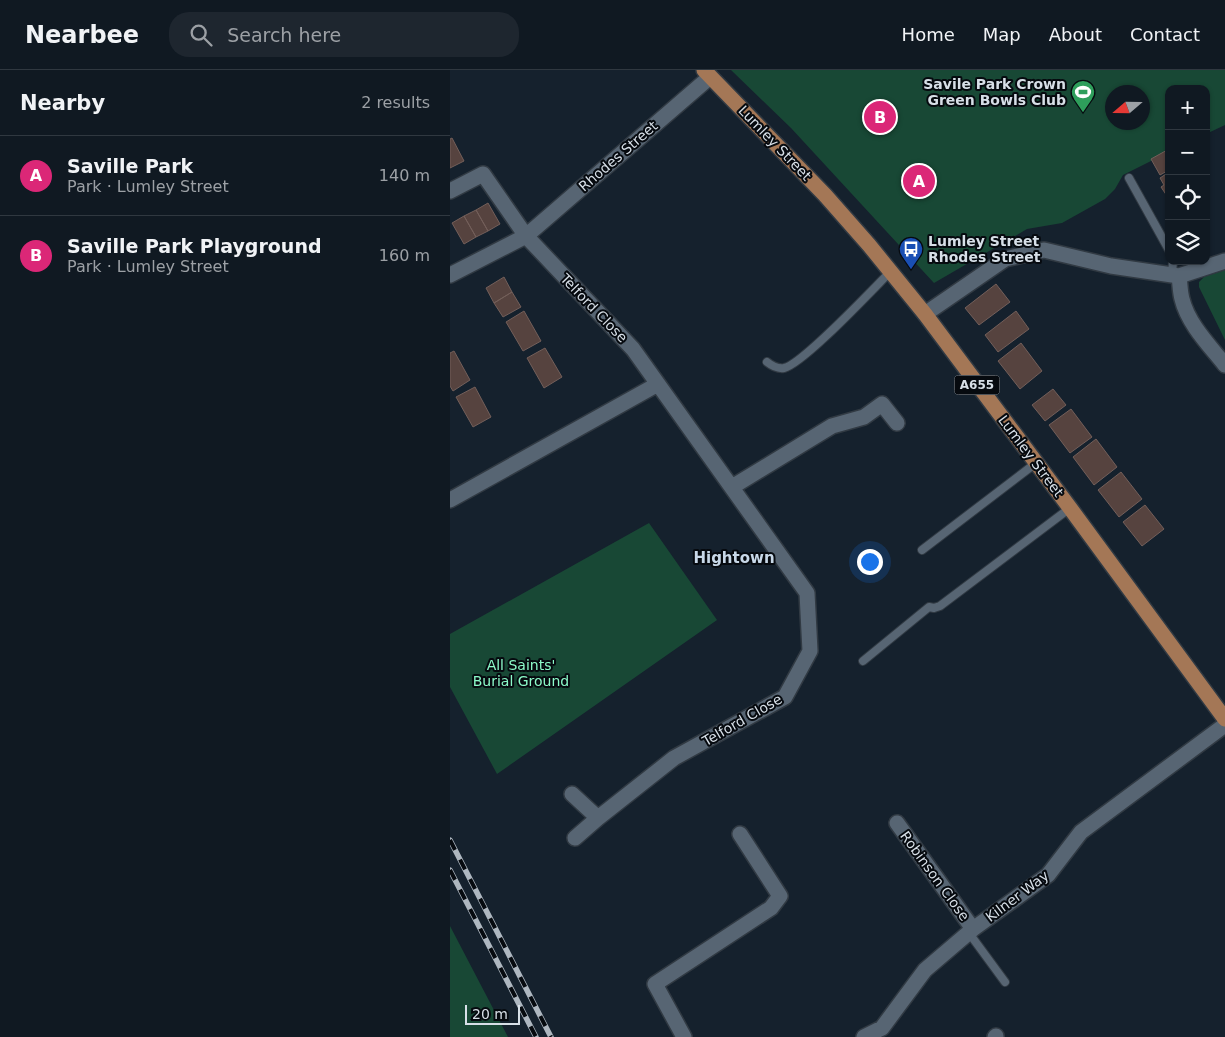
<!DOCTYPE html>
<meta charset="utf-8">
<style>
body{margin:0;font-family:"DejaVu Sans",sans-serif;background:#1e262f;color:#f1f3f6}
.controls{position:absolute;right:15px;top:15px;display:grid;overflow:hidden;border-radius:10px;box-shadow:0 1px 4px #0004}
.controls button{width:45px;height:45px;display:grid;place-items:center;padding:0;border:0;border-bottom:1px solid #303840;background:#101922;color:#f1f3f6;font:25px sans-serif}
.compass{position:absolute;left:655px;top:15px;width:45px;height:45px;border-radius:50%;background:#101922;box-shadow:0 1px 4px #0004;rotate:250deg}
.scale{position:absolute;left:15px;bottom:12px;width:55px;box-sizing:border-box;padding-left:5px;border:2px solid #d7dfe7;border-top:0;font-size:14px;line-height:18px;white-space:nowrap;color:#d7dfe7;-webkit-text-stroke:4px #060a0f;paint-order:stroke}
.you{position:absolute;left:419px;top:491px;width:18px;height:18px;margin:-12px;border:4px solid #fff;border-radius:50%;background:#1a73e8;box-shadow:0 0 0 8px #1a73e833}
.badge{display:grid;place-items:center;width:32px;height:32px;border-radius:50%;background:#db2777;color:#fff;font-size:16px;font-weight:700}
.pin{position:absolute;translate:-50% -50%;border:2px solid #fff;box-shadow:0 1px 5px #0006}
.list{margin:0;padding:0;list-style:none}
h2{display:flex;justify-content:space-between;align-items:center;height:65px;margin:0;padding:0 20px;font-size:21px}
h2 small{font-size:16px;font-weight:400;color:#9ca0a5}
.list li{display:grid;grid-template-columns:32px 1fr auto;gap:15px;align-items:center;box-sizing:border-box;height:80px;padding:0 20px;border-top:1px solid #303840}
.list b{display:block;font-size:19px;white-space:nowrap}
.list p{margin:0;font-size:16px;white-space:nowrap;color:#9ca0a5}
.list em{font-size:16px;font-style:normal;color:#9ca0a5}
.icon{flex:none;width:28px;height:28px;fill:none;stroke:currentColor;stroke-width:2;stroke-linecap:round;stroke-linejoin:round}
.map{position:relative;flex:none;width:775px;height:967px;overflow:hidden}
header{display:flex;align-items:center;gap:30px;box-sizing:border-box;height:70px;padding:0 25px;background:#101922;border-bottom:1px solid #303840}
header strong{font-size:24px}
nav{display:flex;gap:28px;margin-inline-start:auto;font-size:18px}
.search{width:350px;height:45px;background:#1e262f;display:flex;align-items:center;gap:12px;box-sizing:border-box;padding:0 18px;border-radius:20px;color:#9ca0a5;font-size:19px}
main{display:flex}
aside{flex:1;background:#101922}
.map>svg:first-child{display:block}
.green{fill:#184835;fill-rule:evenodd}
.building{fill:#56433f;stroke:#735f5a}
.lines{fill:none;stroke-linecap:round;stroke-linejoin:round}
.service-casing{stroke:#313a43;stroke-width:10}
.minor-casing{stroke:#313a43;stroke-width:18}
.primary-casing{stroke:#313a43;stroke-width:18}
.service{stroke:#576573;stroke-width:8}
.minor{stroke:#576573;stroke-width:15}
.primary{stroke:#a47756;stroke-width:15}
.rail-casing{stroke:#aeb7c0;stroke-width:5.5}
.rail{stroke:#060a0f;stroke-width:4;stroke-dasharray:11;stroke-linecap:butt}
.labels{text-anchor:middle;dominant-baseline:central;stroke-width:4;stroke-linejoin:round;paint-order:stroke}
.shield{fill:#060a0f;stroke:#989fa6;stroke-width:1}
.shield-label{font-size:12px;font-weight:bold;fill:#d7dfe7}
.poi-label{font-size:14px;font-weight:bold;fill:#d7dfe7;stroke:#060a0f;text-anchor:end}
.street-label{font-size:14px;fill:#d7dfe7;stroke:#060a0f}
.park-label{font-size:14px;fill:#8cfac9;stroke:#060a0f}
.neighbourhood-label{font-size:15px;font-weight:bold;fill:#c8d8e8;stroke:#060a0f}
</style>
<header>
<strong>Nearbee</strong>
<div class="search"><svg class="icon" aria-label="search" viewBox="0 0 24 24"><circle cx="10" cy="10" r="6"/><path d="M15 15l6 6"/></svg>Search here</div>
<nav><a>Home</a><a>Map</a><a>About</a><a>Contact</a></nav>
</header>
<main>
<aside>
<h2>Nearby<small>2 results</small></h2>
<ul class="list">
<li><span class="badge">A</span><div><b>Saville Park</b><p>Park · Lumley Street</p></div><em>140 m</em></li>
<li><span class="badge">B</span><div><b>Saville Park Playground</b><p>Park · Lumley Street</p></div><em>160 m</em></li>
</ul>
</aside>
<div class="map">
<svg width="775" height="967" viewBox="0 0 775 967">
<rect width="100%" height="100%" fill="#15212d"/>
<path class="green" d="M281,0H775V55L756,64V19H719V82L673,105L665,119L655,129L612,153L577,159L484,213L341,58ZM662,22H692V52H662Z
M775,200V270L749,217V212L754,207Z
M199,453L267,550L47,704L0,617V564Z
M0,856L58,967H0Z"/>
<path class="building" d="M2,68L14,91L0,98V69Z
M719,79V100L710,105L701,89Z
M719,102V129L711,117L714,115L710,108Z
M38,133L50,154L38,161L26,140Z
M26,140L38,161L26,167L14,146Z
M14,146L26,167L14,174L2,153Z
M54,207L62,222L44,233L36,218Z
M546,214L560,232L529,255L515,238Z
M62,222L71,237L53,247L44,233Z
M74,241L91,271L73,281L56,252Z
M566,241L579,259L548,282L535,265Z
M571,273L592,301L570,319L548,291Z
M95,278L112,307L94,318L77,288Z
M4,281L20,310L3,321L0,316V283Z
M25,317L41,347L23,357L6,327Z
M603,319L616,335L595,351L582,335Z
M621,339L642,367L620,383L599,355Z
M646,369L667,397L644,415L623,387Z
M671,402L692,429L669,447L648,420Z
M695,435L714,459L692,476L673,452Z"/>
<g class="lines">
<g class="service-casing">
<path id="service" d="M679,108L719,180
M722,205L723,191
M317,292C322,296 327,299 334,298C353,294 423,219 441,201
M472,480L586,393
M413,591L479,537L484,538L490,536L620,438
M519,863L555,912"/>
</g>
<g class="minor-casing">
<path id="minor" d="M0,121L33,104L76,166L183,279L357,523L360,581L335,627L224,688L148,748L122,724
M0,205L76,166L260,7
M729,206C730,213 730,222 732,229C738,254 760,276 775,295
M475,244L555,189L594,180L661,196L729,206L775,191
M282,417L382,356L414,347L432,334L447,353
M0,430L208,314
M447,753L523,859
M125,768L148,748
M234,967L205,914L321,838L330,826L290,764
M414,967L432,958L475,900L523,859L598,805L631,762L775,655
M545,967L546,966"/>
</g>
<g class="primary-casing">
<path id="primary" d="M254,0L375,125L419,175L475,244L620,438L775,649"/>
</g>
<use href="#service" class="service"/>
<use href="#minor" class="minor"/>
<use href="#primary" class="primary"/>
<g class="rail-casing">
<path id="rail" d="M0,770L101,967
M0,800L86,967"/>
</g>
<use href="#rail" class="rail"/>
</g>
<defs>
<g id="stadium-pin" transform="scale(1.25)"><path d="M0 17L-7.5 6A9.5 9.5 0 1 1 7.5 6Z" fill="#2e9e5b" stroke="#060a0f"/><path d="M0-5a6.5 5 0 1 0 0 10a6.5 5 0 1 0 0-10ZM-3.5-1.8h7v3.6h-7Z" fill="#fff"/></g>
<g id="bus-pin" transform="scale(1.25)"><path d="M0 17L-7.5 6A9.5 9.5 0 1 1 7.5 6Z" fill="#1a4fb4" stroke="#060a0f"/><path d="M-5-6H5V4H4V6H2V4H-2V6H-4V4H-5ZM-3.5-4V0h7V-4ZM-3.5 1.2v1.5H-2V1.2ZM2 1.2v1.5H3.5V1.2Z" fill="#fff"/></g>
</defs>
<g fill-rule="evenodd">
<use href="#stadium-pin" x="633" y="22"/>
<use href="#bus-pin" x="461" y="179"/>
</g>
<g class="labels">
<rect class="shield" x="504.5" y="305.5" width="45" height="19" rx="4"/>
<g class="shield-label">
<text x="527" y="315">A655</text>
</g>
<g class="poi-label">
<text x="616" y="14">Savile Park Crown<tspan x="616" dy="16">Green Bowls Club</tspan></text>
<text x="478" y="171" text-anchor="start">Lumley Street<tspan x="478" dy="16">Rhodes Street</tspan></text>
</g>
<g class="street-label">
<text transform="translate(325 73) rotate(46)">Lumley Street</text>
<text transform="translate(168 86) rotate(-41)">Rhodes Street</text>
<text transform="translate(144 238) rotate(46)">Telford Close</text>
<text transform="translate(581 386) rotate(53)">Lumley Street</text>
<text transform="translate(292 650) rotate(-30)">Telford Close</text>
<text transform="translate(485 806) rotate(54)">Robinson Close</text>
<text transform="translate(567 826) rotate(-37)">Kilner Way</text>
</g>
<g class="park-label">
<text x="71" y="595">All Saints'<tspan x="71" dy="16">Burial Ground</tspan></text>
</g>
<g class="neighbourhood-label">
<text x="284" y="488">Hightown</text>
</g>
</g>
</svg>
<div class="controls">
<button>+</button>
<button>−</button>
<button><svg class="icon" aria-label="locate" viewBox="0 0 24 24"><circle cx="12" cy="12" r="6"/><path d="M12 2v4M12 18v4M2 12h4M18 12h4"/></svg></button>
<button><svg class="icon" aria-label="layers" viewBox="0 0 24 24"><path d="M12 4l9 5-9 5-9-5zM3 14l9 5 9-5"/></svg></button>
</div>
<svg class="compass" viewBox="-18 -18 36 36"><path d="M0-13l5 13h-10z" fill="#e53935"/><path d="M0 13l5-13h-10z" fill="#9ca0a5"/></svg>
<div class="scale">20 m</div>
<div class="you"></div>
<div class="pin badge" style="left:469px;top:111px">A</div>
<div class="pin badge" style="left:430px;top:47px">B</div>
</div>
</main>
